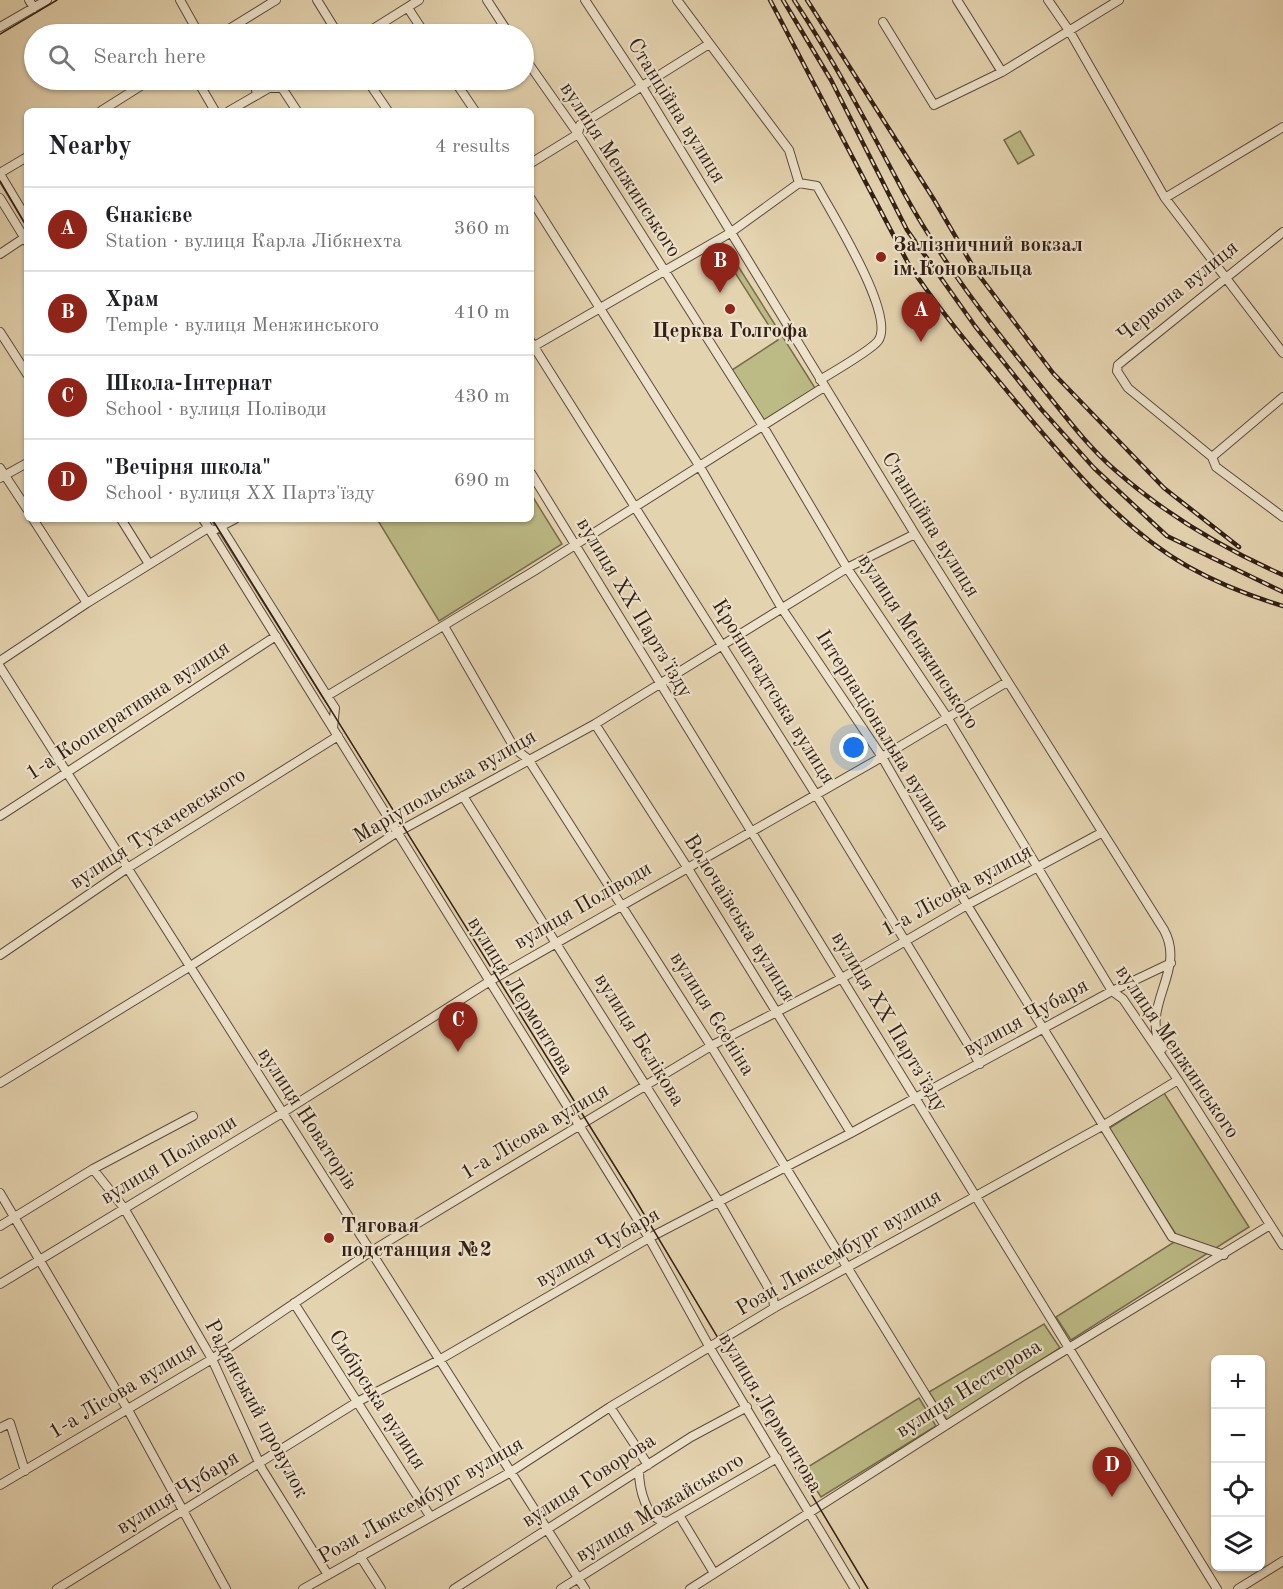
<!DOCTYPE html>
<meta charset="utf-8">
<style>
body{margin:0;font-family:"Old Standard TT",serif;background:#f2f2f2;color:#202124}
.controls{position:absolute;right:18px;bottom:18px;display:grid;overflow:hidden;border-radius:9px;box-shadow:0 2px 4px #0004}
.controls button{width:54px;height:54px;display:grid;place-items:center;padding:0;border:0;border-bottom:2px solid #e0e0e0;background:#fff;color:#202124;font:30px sans-serif}
.you{position:absolute;left:854px;top:748px;width:21px;height:21px;margin:-15px;border:4px solid #fff;border-radius:50%;background:#1a73e8;box-shadow:0 0 0 9px #1a73e833}
.badge{display:grid;place-items:center;width:39px;height:39px;border-radius:50%;background:#8f2418;color:#fff;font-size:20px;font-weight:700}
.pin{position:absolute;translate:-50% -50px;filter:drop-shadow(0 2px 3px #0008)}
.pin::after{content:'';position:absolute;top:32px;width:21px;height:18px;background:inherit;clip-path:polygon(0 0,100% 0,50% 100%)}
.list{margin:0;padding:0;list-style:none}
h2{display:flex;justify-content:space-between;align-items:center;height:78px;margin:0;padding:0 24px;font-size:26px}
h2 small{font-size:20px;font-weight:400;color:#757577}
.list li{display:grid;grid-template-columns:39px 1fr auto;gap:18px;align-items:center;box-sizing:border-box;height:84px;padding:0 24px;border-top:2px solid #e0e0e0}
.list b{display:block;font-size:22px;white-space:nowrap}
.list p{margin:0;font-size:20px;white-space:nowrap;color:#757577}
.list em{font-size:20px;font-style:normal;color:#757577}
.icon{flex:none;width:33px;height:33px;fill:none;stroke:currentColor;stroke-width:2;stroke-linecap:round;stroke-linejoin:round}
.map{position:relative;flex:none;width:1283px;height:1589px;overflow:hidden}
.search{position:absolute;background:#fff;box-shadow:0 2px 4px #0004;left:24px;top:24px;width:510px;height:66px;display:flex;align-items:center;gap:15px;box-sizing:border-box;padding:0 21px;border-radius:33px;color:#757577;font-size:22px}
.panel{position:absolute;background:#fff;box-shadow:0 2px 4px #0004;left:24px;top:108px;width:510px;height:414px;border-radius:9px}
.map>svg:first-child{display:block}
.green{fill:#bcba85;stroke:#776c4d;stroke-width:1.5}
.lines{fill:none;stroke-linecap:round;stroke-linejoin:round}
.minor-casing{stroke:#5e4b3c;stroke-width:10}
.minor{stroke:#ede2cb;stroke-width:8}
.tram{stroke:#321e15;stroke-width:1.5}
.rail-casing{stroke:#321e15;stroke-width:4.5}
.rail{stroke:#ede2cb;stroke-width:2;stroke-dasharray:7;stroke-linecap:butt}
.poi-dot{fill:#8f2418;stroke:#ede2cb;stroke-width:2}
.labels{text-anchor:middle;dominant-baseline:central;stroke-width:4.5;stroke-linejoin:round;paint-order:stroke}
.street-label{font-size:21px;fill:#321e15;stroke:#ede2cb}
.poi-label{font-size:21px;font-weight:bold;fill:#321e15;stroke:#ede2cb;text-anchor:start}
</style>
<div class="map">
<svg width="1283" height="1589" viewBox="0 0 1283 1589">
<rect width="100%" height="100%" fill="#e4d3af"/>
<filter id="stains"><feTurbulence type="fractalNoise" baseFrequency=".00333" numOctaves="4"/><feColorMatrix values="0 0 0 0 .2 0 0 0 0 .09 0 0 0 0 .02 0 0 0 .5 -.17"/></filter>
<radialGradient id="worn" r=".72"><stop offset=".6" stop-color="#630" stop-opacity="0"/><stop offset="1" stop-color="#630" stop-opacity=".3"/></radialGradient>
<path class="green" d="M1020,131L1034,155L1018,164L1004,140Z
M726,247L815,388L764,420L732,370L778,340L720,249Z
M531,494L562,544L439,621L377,519H531Z
M1164,1093L1249,1227L1071,1340L1056,1317L1179,1239L1108,1129Z
M1044,1324L1060,1348L947,1420L929,1392Z
M919,1398L936,1426L821,1497L803,1470Z"/>
<g class="lines">
<g class="minor-casing">
<path id="minor" d="M29,0L34,8
M180,0L199,34
M317,0L338,34
M487,0L509,34
M585,0L641,85L915,534L1164,930C1187,972 1139,1005 1162,1049
M677,0L789,150L799,183L817,186C831,213 897,316 878,341C870,351 833,372 820,380
M957,0L1002,72
M1048,0L1070,32L1165,198L1283,353
M408,8L425,34
M883,22L934,105L1002,72L1119,0
M0,27L47,0
M221,34L276,0
M365,34L419,0
M524,57L578,134L763,426L847,568L947,717L1112,991L1123,999L1178,1080L1283,1245
M197,80L215,111
M254,80L257,95
M367,80L388,111
M454,80L475,111
M282,88L297,111
M101,111L150,80
M229,111L269,88H282L296,80
M531,163L578,134L580,125L709,44
M0,173L27,157
M0,174L27,219
M0,198L27,242
M1165,198L1283,127
M531,199L700,467L781,607L882,757L967,905L1172,1237L1224,1255
M1283,232L1124,360L1118,365L1117,371L1128,388L1212,457L1216,467L1283,517
M0,254L27,236
M0,332L27,374
M531,342L815,793L980,1064
M531,348L730,233L799,183
M1212,457L1283,397
M0,468L27,509
M531,473L1217,1589
M0,478L27,463
M33,519L87,603
M121,519L149,564
M203,519L649,1238L710,1348L855,1589
M216,519L327,696
M444,626L515,749L528,759L711,1046L945,1426
M0,661L87,603L208,528L214,530L235,519
M0,667L585,1589
M595,724L687,867L851,1133
M333,728L335,708L327,696L534,571L824,387
M463,796L719,1202L773,1296L774,1308
M0,816L276,636
M0,955L126,869L338,736
M0,1083L189,967L396,833L595,724L847,568L915,534
M93,1169L124,1208L212,1359L262,1469L328,1575
M0,1193L128,1410L226,1589
M0,1226L93,1169L193,1116
M0,1284L282,1113L490,981L882,757L1007,682
M294,1303L430,1516
M610,1407L648,1465
M0,1428L10,1423L25,1471
M639,1470C639,1487 645,1520 667,1522
M0,1485L212,1359L370,1252L711,1046L842,978L967,905L1101,833
M679,1515L714,1573
M360,1556L381,1589
M57,1589L357,1402L439,1360L649,1238L851,1133L1112,991L1171,963
M303,1589L509,1473L610,1407L774,1308L1104,1125L1178,1080
M454,1589L691,1437L747,1407
M561,1589L667,1522L777,1458
M690,1589L1023,1376L1270,1225
M1238,1589L1283,1561"/>
</g>
<use href="#minor" class="minor"/>
<path class="tram" d="M0,34L57,0
M0,181L27,227
M212,519L629,1189L868,1589"/>
<g class="rail-casing">
<path id="rail" d="M770,0L908,263C941,313 979,357 1017,403C1067,462 1119,527 1187,566C1217,583 1250,596 1283,606
M783,0L831,80L907,230L975,326L1041,409L1094,468L1167,536L1283,592
M794,0C835,62 869,127 904,193C942,262 990,324 1040,385C1063,413 1087,446 1115,470C1165,514 1222,548 1283,575
M807,0L933,198L975,270L1053,373L1164,488L1239,547"/>
</g>
<use href="#rail" class="rail"/>
</g>
<g class="poi-dot">
<circle cx="881" cy="257" r="6"/>
<circle cx="730" cy="309" r="6"/>
<circle cx="329" cy="1238" r="6"/>
</g>
<g class="labels">
<g class="street-label">
<text transform="translate(676 111) rotate(58)">Станційна вулиця</text>
<text transform="translate(620 170) rotate(57)">вулиця Менжинського</text>
<text transform="translate(1178 292) rotate(-39)">Червона вулиця</text>
<text transform="translate(930 525) rotate(58)">Станційна вулиця</text>
<text transform="translate(634 608) rotate(59)">вулиця XX Партз'їзду</text>
<text transform="translate(918 642) rotate(57)">вулиця Менжинського</text>
<text transform="translate(773 692) rotate(58)">Кронштадтська вулиця</text>
<text transform="translate(128 711) rotate(-33)">1-а Кооперативна вулиця</text>
<text transform="translate(882 731) rotate(58)">Інтернаціональна вулиця</text>
<text transform="translate(445 787) rotate(-30)">Маріупольська вулиця</text>
<text transform="translate(158 829) rotate(-33)">вулиця Тухачевського</text>
<text transform="translate(957 891) rotate(-29)">1-а Лісова вулиця</text>
<text transform="translate(583 906) rotate(-30)">вулиця Поліводи</text>
<text transform="translate(739 918) rotate(58)">Волочаївська вулиця</text>
<text transform="translate(520 996) rotate(58)">вулиця Лермонтова</text>
<text transform="translate(712 1014) rotate(58)">вулиця Єсеніна</text>
<text transform="translate(1026 1018) rotate(-29)">вулиця Чубаря</text>
<text transform="translate(889 1022) rotate(59)">вулиця XX Партз'їзду</text>
<text transform="translate(639 1040) rotate(58)">вулиця Бєлікова</text>
<text transform="translate(1177 1052) rotate(56)">вулиця Менжинського</text>
<text transform="translate(307 1119) rotate(57)">вулиця Новаторів</text>
<text transform="translate(535 1132) rotate(-31)">1-а Лісова вулиця</text>
<text transform="translate(169 1160) rotate(-31)">вулиця Поліводи</text>
<text transform="translate(598 1248) rotate(-30)">вулиця Чубаря</text>
<text transform="translate(839 1253) rotate(-30)">Рози Люксембург вулиця</text>
<text transform="translate(969 1389) rotate(-32)">вулиця Нестерова</text>
<text transform="translate(123 1391) rotate(-31)">1-а Лісова вулиця</text>
<text transform="translate(377 1400) rotate(57)">Сибірська вулиця</text>
<text transform="translate(256 1409) rotate(62)">Радянський провулок</text>
<text transform="translate(770 1413) rotate(59)">вулиця Лермонтова</text>
<text transform="translate(589 1481) rotate(-33)">вулиця Говорова</text>
<text transform="translate(178 1493) rotate(-32)">вулиця Чубаря</text>
<text transform="translate(421 1501) rotate(-30)">Рози Люксембург вулиця</text>
<text transform="translate(660 1508) rotate(-31)">вулиця Можайського</text>
</g>
<g class="poi-label">
<text x="893" y="245">Залізничний вокзал<tspan x="893" dy="24">ім.Коновальца</tspan></text>
<text x="730" y="331" text-anchor="middle">Церква Голгофа</text>
<text x="341" y="1226">Тяговая<tspan x="341" dy="24">подстанция №2</tspan></text>
</g>
</g>
<rect width="100%" height="100%" filter="url(#stains)"/>
<rect width="100%" height="100%" fill="url(#worn)"/>
</svg>
<div class="controls">
<button>+</button>
<button>−</button>
<button><svg class="icon" aria-label="locate" viewBox="0 0 24 24"><circle cx="12" cy="12" r="6"/><path d="M12 2v4M12 18v4M2 12h4M18 12h4"/></svg></button>
<button><svg class="icon" aria-label="layers" viewBox="0 0 24 24"><path d="M12 4l9 5-9 5-9-5zM3 14l9 5 9-5"/></svg></button>
</div>
<div class="you"></div>
<div class="pin badge" style="left:921px;top:342px">A</div>
<div class="pin badge" style="left:720px;top:293px">B</div>
<div class="pin badge" style="left:458px;top:1052px">C</div>
<div class="pin badge" style="left:1112px;top:1497px">D</div>
<div class="search"><svg class="icon" aria-label="search" viewBox="0 0 24 24"><circle cx="10" cy="10" r="6"/><path d="M15 15l6 6"/></svg>Search here</div>
<section class="panel">
<h2>Nearby<small>4 results</small></h2>
<ul class="list">
<li><span class="badge">A</span><div><b>Єнакієве</b><p>Station · вулиця Карла Лібкнехта</p></div><em>360 m</em></li>
<li><span class="badge">B</span><div><b>Храм</b><p>Temple · вулиця Менжинського</p></div><em>410 m</em></li>
<li><span class="badge">C</span><div><b>Школа-Інтернат</b><p>School · вулиця Поліводи</p></div><em>430 m</em></li>
<li><span class="badge">D</span><div><b>&quot;Вечірня школа&quot;</b><p>School · вулиця XX Партз'їзду</p></div><em>690 m</em></li>
</ul>
</section>
</div>
